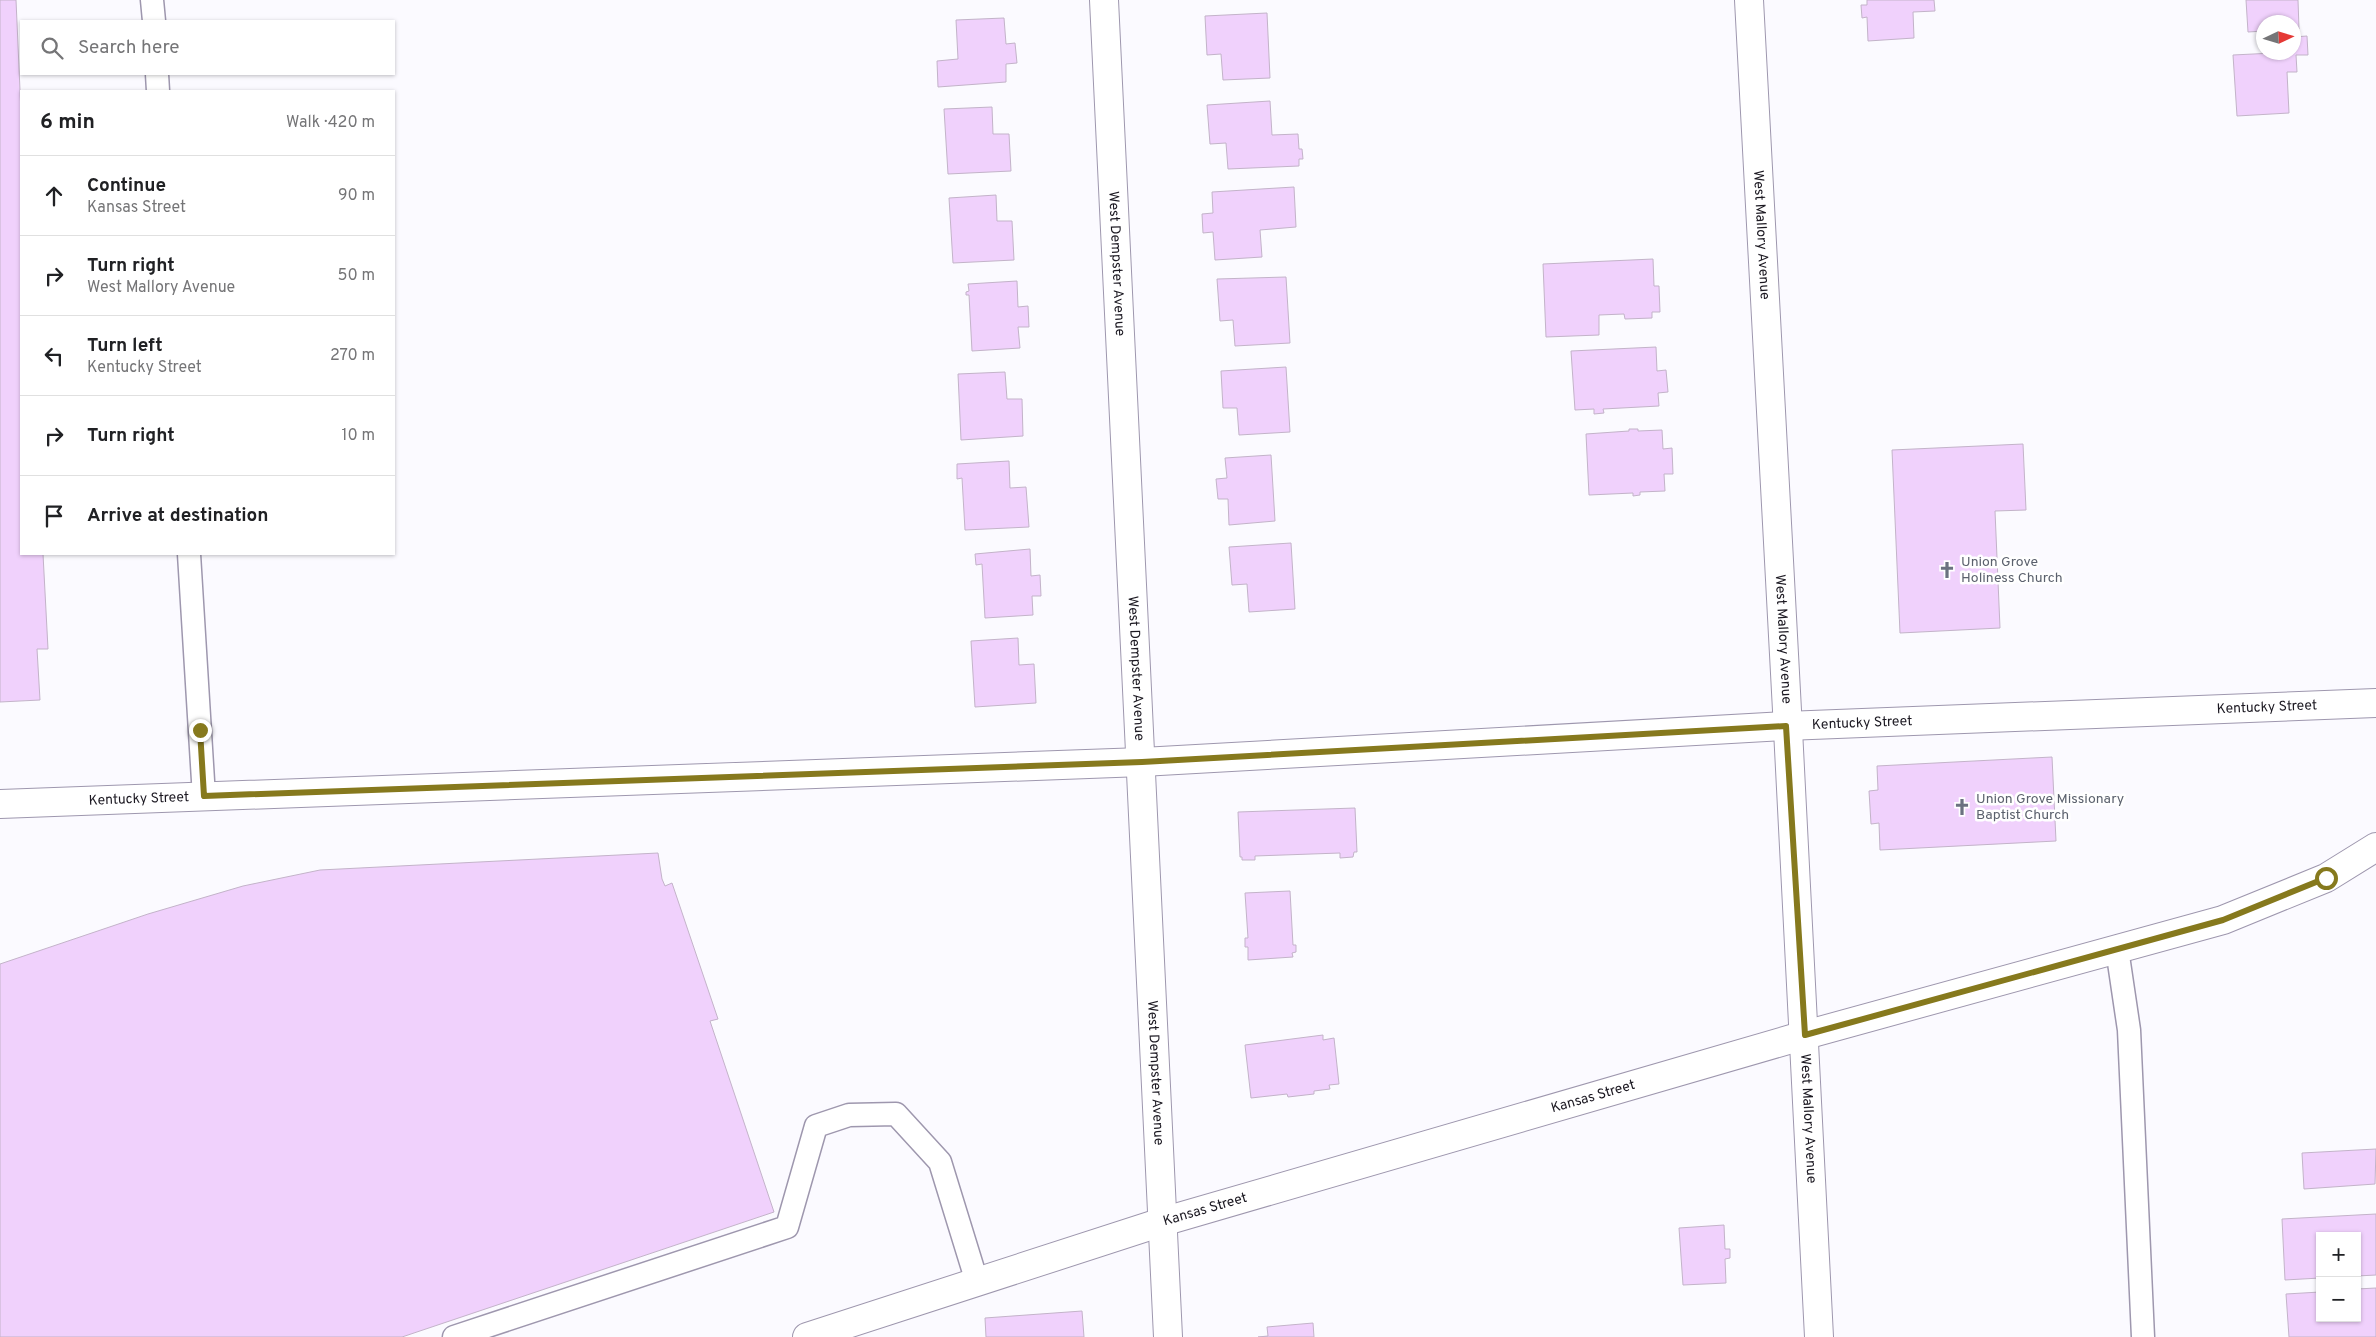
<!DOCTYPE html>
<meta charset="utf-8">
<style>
body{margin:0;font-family:Overpass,sans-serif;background:#f2f2f2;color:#202124}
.controls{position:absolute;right:15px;bottom:15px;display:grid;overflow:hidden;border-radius:0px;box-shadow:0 1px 4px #0004}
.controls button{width:45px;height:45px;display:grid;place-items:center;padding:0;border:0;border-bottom:1px solid #e0e0e0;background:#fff;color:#202124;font:25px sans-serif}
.compass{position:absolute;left:2256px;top:15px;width:45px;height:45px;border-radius:50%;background:#fff;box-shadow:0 1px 4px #0004;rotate:86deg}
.stop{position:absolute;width:15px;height:15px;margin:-11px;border:4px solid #86791d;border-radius:50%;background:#fff}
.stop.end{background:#86791d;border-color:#fff;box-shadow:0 1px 5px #0008}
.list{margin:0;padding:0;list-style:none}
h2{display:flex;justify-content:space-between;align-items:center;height:65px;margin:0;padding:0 20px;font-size:21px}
h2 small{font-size:16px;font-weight:400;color:#757577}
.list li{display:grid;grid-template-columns:32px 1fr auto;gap:15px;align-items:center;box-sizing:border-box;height:80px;padding:0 20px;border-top:1px solid #e0e0e0}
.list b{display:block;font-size:19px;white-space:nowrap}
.list p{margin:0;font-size:16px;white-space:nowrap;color:#757577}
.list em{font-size:16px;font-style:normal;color:#757577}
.icon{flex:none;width:28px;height:28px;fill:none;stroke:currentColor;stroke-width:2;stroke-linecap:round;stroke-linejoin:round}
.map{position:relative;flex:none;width:2376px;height:1337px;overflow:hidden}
.search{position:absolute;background:#fff;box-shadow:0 1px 4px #0004;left:20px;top:20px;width:375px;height:55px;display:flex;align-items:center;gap:12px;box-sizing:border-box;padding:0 18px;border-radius:0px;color:#757577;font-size:19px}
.panel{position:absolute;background:#fff;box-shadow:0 1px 4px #0004;left:20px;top:90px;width:375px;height:465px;border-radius:0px}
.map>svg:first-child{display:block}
.building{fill:#f0d1fc;stroke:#c3b3c9}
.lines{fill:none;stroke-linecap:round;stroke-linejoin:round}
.service-casing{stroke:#9e97ae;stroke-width:25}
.minor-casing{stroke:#9e97ae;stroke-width:30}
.tertiary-casing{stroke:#9e97ae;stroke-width:30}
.secondary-casing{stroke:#9e97ae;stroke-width:30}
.service{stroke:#fff;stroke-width:22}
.minor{stroke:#fff;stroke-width:28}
.tertiary{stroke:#fff;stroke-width:28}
.secondary{stroke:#fff;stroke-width:28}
.route{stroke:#86791d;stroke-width:6}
.labels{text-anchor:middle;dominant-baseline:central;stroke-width:5;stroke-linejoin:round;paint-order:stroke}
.street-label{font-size:14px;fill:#1b1821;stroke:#fff}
.worship-label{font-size:14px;fill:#5b616d;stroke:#fff;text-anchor:start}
</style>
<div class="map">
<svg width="2376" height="1337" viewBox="0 0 2376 1337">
<rect width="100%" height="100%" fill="#fbfaff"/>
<path class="building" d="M0,0H16L21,113V554H43L48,649H37L40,700L0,702Z
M1867,0H1934L1935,11L1913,12L1914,38L1868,41L1867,17L1862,18L1861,5H1867Z
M2246,0H2298L2299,29H2294V22H2264V31L2248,32Z
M1267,13L1270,78L1223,80L1221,54L1207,55L1205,16Z
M1004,18L1006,44L1015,43L1017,63L1006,64V82L938,87L937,61L958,59L956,20Z
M2307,36L2308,55H2296L2297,72H2287L2289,113L2237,116L2233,55L2294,52V37Z
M1270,101L1272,135L1298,134L1299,149H1302L1303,159H1299V166L1228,169L1226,143L1210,144L1207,105Z
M992,107L993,134H1009L1011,171L948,174L944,109Z
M1294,187L1296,227L1260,230L1262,257L1215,260L1213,232L1203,233L1202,214L1213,213L1212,192Z
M996,195L997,221H1012L1014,260L953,263L949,198Z
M1653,259L1654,286H1659L1660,312H1652V318L1625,319L1624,314L1599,315V335L1546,337L1543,264Z
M1286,277L1290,343L1235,346L1233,320L1220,321L1217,279Z
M1017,281L1018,307L1028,306L1029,327H1018L1020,348L972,351L969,295H966V292L969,291L968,284Z
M1656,347L1657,371L1666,370L1668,392L1658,393L1659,406L1603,409L1604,413L1594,414V409L1575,410L1571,351Z
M1286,367L1290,432L1239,435L1237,408H1223L1221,371Z
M1005,372L1007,399H1022L1023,436L961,440L958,374Z
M1629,429H1638V431L1662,430L1663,449L1672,448L1673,474H1664L1665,491L1640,492V495L1633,496V493L1589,495L1586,434L1629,431Z
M2023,444L2026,510L1995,511L2000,628L1900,633L1892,450Z
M1271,455L1275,521L1229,525L1228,499H1218L1216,479L1227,478L1225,458Z
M1009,461L1010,488L1026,487L1029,527L965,530L962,478L957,479V464Z
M1291,543L1295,609L1249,612L1247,584L1232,585L1229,547Z
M1030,549L1031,576L1040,575L1041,596H1032L1033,615L985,618L982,564L976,565L975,554Z
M1018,638L1019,665L1034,664L1036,703L975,707L971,641Z
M2052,757L2056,841L1880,850L1879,823L1871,824L1869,791L1878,790L1877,766Z
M1355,808L1357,852H1354L1353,857L1340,858V853L1255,856V860H1242V857H1240L1238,812Z
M658,853L662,879L665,886L672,883L718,1019L710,1021L774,1212L402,1337H0V964L148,914L243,886L320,870Z
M1290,891L1293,945H1296V952L1292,953L1293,957L1248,960V947H1245V938H1248L1245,893Z
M1323,1035V1040L1334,1038L1339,1084L1329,1085L1330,1089L1314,1091V1094L1288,1097L1287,1094L1251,1098L1245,1045Z
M2376,1149L2375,1184L2304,1189L2302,1153Z
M2376,1214V1275L2357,1276V1236H2320V1278L2285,1280L2282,1219Z
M1724,1225L1725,1249H1730V1258L1725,1259L1726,1283L1683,1285L1679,1228Z
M2376,1288V1337H2289L2286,1294L2320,1292V1318H2357V1289Z
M1082,1311L1084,1337H986L985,1318Z
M1313,1323L1314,1337H1258L1268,1336L1267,1327Z"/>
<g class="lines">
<g class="service-casing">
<path id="service" d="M152,0L154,21
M157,74L158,91
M189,554L204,797
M2117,949L2129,1030L2143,1337
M454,1337L787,1227L816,1126L849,1115L896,1114L940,1162L977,1282"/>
</g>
<g class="minor-casing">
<g id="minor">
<path id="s1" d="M1104,0L1168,1337"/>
<path id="s2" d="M0,804L1142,762L1786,726L2376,703"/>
</g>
</g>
<g class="tertiary-casing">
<g id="tertiary">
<path id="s3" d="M807,1337L1162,1222L1805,1035L2223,920L2326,878L2376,847"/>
</g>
</g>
<g class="secondary-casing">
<g id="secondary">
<path id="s4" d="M1749,0C1772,446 1798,891 1819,1337"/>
</g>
</g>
<use href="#service" class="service"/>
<use href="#minor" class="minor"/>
<use href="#tertiary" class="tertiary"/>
<use href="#secondary" class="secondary"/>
</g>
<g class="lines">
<path class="route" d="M200,730L204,796L1142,762L1786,726L1805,1035L2223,920L2326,878"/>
</g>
<defs>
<g id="church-bare" transform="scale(1.35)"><path d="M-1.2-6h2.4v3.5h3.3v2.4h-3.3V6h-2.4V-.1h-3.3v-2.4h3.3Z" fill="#6b7280" stroke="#fff" stroke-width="2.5" paint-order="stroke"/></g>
</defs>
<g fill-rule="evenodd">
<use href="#church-bare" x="1947" y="570"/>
<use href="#church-bare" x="1962" y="807"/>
</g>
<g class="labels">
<g class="street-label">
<text stroke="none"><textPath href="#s4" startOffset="235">West Mallory Avenue</textPath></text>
<text stroke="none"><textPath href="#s1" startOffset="264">West Dempster Avenue</textPath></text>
<text stroke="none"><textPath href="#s4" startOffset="640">West Mallory Avenue</textPath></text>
<text stroke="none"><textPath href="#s1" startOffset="669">West Dempster Avenue</textPath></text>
<text stroke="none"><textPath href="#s2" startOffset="2269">Kentucky Street</textPath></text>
<text stroke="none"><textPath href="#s2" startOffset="1864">Kentucky Street</textPath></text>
<text stroke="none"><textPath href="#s2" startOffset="139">Kentucky Street</textPath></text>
<text stroke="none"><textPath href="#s1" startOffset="1074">West Dempster Avenue</textPath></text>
<text stroke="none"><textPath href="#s3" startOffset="822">Kansas Street</textPath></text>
<text stroke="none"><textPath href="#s4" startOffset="1120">West Mallory Avenue</textPath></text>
<text stroke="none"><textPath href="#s3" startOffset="418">Kansas Street</textPath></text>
</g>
<g class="worship-label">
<text x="1961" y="562">Union Grove<tspan x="1961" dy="16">Holiness Church</tspan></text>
<text x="1976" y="799">Union Grove Missionary<tspan x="1976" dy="16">Baptist Church</tspan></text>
</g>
</g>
</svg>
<div class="controls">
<button>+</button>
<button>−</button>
</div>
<svg class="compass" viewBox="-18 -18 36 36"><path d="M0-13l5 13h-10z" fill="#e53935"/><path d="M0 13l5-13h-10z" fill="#757577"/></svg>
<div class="stop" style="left:2326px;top:878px"></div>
<div class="stop end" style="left:200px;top:730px"></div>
<div class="search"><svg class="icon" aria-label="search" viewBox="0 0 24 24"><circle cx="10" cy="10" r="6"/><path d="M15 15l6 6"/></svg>Search here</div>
<section class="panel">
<h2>6 min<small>Walk · 420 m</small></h2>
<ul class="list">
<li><svg class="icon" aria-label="ahead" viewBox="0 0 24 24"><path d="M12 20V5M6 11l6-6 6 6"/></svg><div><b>Continue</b><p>Kansas Street</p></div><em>90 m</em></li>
<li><svg class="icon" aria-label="right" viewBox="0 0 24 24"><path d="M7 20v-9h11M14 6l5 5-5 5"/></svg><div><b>Turn right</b><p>West Mallory Avenue</p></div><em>50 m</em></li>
<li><svg class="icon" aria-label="left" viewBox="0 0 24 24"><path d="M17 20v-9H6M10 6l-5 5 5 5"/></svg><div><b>Turn left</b><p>Kentucky Street</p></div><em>270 m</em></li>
<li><svg class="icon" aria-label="right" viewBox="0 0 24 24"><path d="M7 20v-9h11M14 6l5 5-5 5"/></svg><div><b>Turn right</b></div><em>10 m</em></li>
<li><svg class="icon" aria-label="arrive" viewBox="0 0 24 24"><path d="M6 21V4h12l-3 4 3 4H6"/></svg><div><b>Arrive at destination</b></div></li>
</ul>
</section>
</div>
